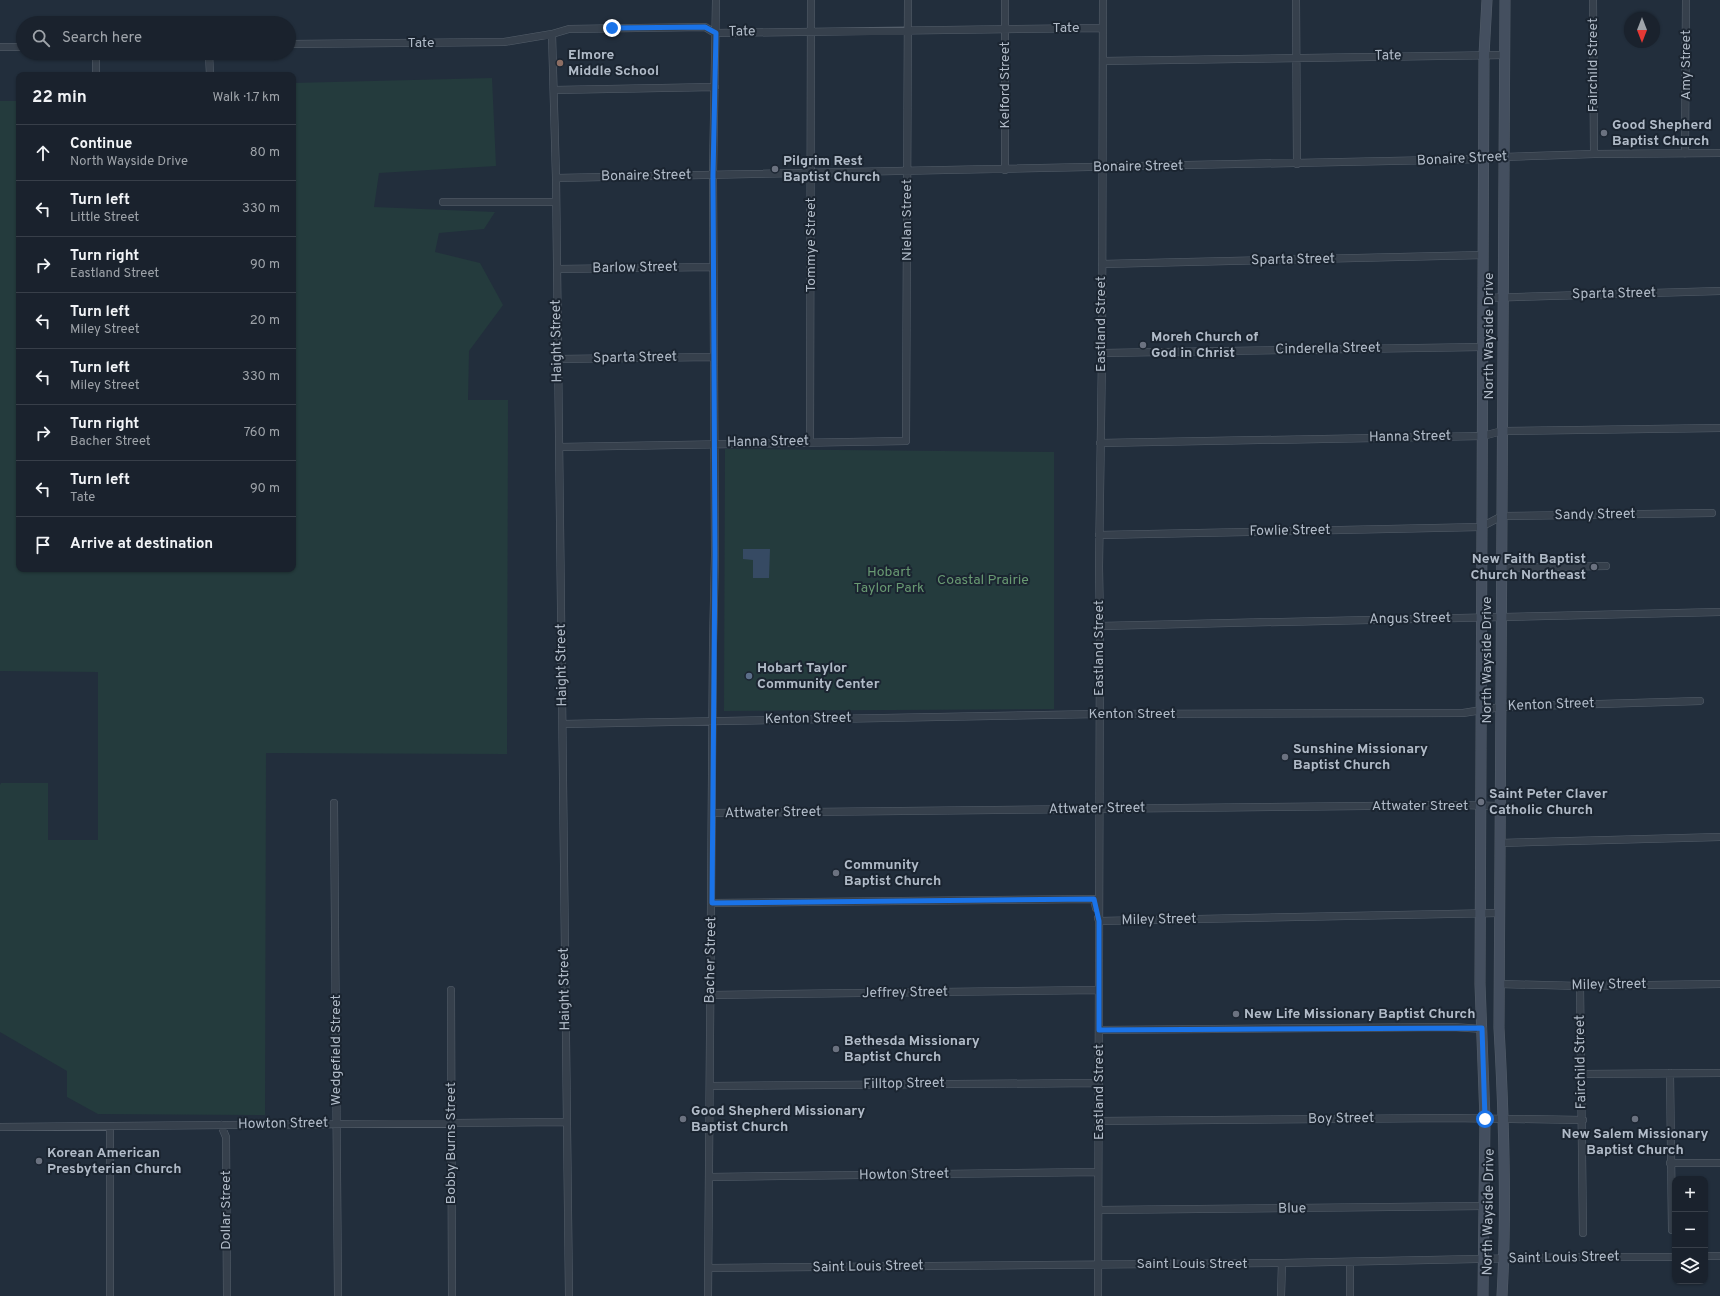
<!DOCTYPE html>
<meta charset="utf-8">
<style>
body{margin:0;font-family:Overpass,sans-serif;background:#272f39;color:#f1f3f6}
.controls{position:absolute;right:12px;bottom:12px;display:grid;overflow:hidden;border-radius:8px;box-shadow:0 1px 3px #0004}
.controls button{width:36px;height:36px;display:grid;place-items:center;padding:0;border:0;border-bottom:1px solid #383f49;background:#1a222d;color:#f1f3f6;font:20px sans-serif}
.compass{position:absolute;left:1624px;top:12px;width:36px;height:36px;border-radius:50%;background:#1a222d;box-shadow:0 1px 3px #0004;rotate:180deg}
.stop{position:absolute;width:12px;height:12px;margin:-9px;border:3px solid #1a73e8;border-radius:50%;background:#fff}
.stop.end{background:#1a73e8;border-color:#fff;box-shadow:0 1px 4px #0008}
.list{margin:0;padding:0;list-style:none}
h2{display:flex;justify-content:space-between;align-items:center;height:52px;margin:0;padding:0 16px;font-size:17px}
h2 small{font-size:13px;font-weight:400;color:#9fa4aa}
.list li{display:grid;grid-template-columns:26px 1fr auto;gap:12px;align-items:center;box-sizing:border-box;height:56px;padding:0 16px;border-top:1px solid #383f49}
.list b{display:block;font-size:15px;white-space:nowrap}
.list p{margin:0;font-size:13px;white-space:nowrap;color:#9fa4aa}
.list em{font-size:13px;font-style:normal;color:#9fa4aa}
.icon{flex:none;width:22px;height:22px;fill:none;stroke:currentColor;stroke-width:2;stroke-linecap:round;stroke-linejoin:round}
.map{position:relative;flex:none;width:1720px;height:1296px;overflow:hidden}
.search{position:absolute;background:#1a222d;box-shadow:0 1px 3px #0004;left:16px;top:16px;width:280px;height:44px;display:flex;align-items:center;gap:10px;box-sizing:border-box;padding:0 14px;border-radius:22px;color:#9fa4aa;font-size:15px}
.panel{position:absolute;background:#1a222d;box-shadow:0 1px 3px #0004;left:16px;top:72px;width:280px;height:500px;border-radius:8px}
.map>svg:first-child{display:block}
.green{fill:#243b3d}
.water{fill:#364a63}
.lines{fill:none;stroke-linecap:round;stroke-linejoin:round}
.street-casing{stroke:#545e6a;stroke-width:8}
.secondary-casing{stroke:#545e6a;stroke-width:11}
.street{stroke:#36404c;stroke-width:7}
.secondary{stroke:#444f5f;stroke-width:10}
.route{stroke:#1a73e8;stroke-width:5}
.education-dot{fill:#8d6e63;stroke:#1b2531;stroke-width:1.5}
.worship-dot{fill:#6b7280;stroke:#1b2531;stroke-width:1.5}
.service-dot{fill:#5c6f8a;stroke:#1b2531;stroke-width:1.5}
.labels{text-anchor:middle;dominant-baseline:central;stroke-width:4;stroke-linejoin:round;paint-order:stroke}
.street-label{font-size:14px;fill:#b1bbc8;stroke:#1b2531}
.poi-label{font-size:14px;font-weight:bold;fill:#b1bbc8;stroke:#1b2531;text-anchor:start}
.park-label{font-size:14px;fill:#689972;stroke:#1b2531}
</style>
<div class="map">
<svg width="1720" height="1296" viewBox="0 0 1720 1296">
<rect width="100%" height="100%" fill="#222e3c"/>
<path class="green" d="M492,78L496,166L379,173L374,207L495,212L484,229L439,233L435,252L480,263L503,305L469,351L468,400H508L507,754L266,753L265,1115L98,1114L67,1097V1071L0,1032V785L1,783H48V840H98V672L0,671V101H19V569H293V83Z
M725,449L1054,452V709L724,711Z"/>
<path class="water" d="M743,549H770L769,578H753V560L743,559Z"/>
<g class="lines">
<g class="street-casing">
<path id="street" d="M1005,0V170
M1296,0L1297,164
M1593,0L1594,154
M552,34L556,178L569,1296
M289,44L504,42L552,34L569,29L705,27L715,33L1102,28
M0,47H23
M96,53V75
M209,53L210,75
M1103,61L1505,55
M554,90L715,87
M1685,154L1686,0
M556,178L1485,159L1504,157L1594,154L1720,153
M443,202H556
M1102,264L1484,255
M557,269L713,267
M1483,298L1720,291
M1102,353L1483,347
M558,359L713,357
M810,441L811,0
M1100,443L1483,436L1502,431L1720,428
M559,447L906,441L908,0
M1099,535L1481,527L1502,516L1712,513
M1502,568L1606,566
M1100,626L1720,612
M563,724L1099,714L1463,713L1501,707L1700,701
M334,803L338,1296
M712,813L1460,805L1500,806
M1500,843L1720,837
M712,903L1094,899L1096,908
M1098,918L1099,921L1499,913
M1499,984L1580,986L1720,984
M1580,986L1583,1233
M451,990L452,1296
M711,995L1099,990
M1099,1030L1453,1027L1483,1029
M1670,1073L1672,1230
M1581,1074L1720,1073
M710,1086L1099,1083
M1099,1121L1450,1118L1583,1120
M221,1125L226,1137L227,1296
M0,1127L567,1122
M110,1127V1296
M1670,1163H1720
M709,1177L1098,1172
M1099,1210L1485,1206
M1705,1256H1720
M709,1268L1282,1263L1580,1257H1675
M708,1296L713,645L715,555L713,175L716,0
M1098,1296L1100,626L1099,567L1102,353L1103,0
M1281,1296L1282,1263
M1350,1296V1262"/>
</g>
<g class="secondary-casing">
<path id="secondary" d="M1483,1296L1485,1119L1480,984L1484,55L1487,0
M1502,1296C1507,1207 1504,1117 1499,1028L1505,0"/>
</g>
<use href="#street" class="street"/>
<use href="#secondary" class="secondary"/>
</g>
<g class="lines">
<path class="route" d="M612,28L705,27L716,33L713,175L715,554L712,903L1094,899L1099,921V1030L1482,1028L1485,1119"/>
</g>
<circle class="education-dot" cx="560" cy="63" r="4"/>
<g class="worship-dot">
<circle cx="1604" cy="133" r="4"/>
<circle cx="775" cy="169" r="4"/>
<circle cx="1143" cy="345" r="4"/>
<circle cx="1594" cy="567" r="4"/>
<circle cx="1285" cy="757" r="4"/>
<circle cx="1481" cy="802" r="4"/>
<circle cx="836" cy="873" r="4"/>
<circle cx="1236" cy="1014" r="4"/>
<circle cx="836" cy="1049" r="4"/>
<circle cx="683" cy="1119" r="4"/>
<circle cx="1635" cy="1119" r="4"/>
<circle cx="39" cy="1161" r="4"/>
</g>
<circle class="service-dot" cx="749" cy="676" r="4"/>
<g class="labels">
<g class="street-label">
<text x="1066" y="28">Tate</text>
<text transform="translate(742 32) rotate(-1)">Tate</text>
<text x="421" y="43">Tate</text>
<text transform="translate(1388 56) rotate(-1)">Tate</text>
<text transform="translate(1593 65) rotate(-90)">Fairchild Street</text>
<text transform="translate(1686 65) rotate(-90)">Amy Street</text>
<text transform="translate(1005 85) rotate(-90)">Kelford Street</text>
<text transform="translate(1462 159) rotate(-3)">Bonaire Street</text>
<text transform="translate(1138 167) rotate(-1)">Bonaire Street</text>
<text transform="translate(646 176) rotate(-1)">Bonaire Street</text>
<text transform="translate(907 220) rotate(-90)">Nielan Street</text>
<text transform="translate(811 245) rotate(-90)">Tommye Street</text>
<text transform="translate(1293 260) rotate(-1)">Sparta Street</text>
<text transform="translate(635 268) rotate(-1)">Barlow Street</text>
<text transform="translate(1614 294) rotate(-1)">Sparta Street</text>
<text transform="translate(1101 324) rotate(-90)">Eastland Street</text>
<text transform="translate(1489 336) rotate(-90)">North Wayside Drive</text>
<text transform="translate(557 341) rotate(-91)">Haight Street</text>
<text transform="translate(1328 349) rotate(-1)">Cinderella Street</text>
<text transform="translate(635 358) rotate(-1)">Sparta Street</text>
<text transform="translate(1410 437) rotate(-1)">Hanna Street</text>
<text transform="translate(768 442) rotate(-1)">Hanna Street</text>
<text transform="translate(1595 515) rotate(-1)">Sandy Street</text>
<text transform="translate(1290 531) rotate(-1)">Fowlie Street</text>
<text transform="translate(1410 619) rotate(-1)">Angus Street</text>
<text transform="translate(1099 648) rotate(-90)">Eastland Street</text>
<text transform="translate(1487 660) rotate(-90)">North Wayside Drive</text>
<text transform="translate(562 665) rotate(-91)">Haight Street</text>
<text transform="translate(1551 705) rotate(-2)">Kenton Street</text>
<text x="1132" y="714">Kenton Street</text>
<text transform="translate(808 719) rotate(-1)">Kenton Street</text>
<text x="1420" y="806">Attwater Street</text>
<text transform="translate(1097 809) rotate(-1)">Attwater Street</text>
<text transform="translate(773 813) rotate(-1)">Attwater Street</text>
<text transform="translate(1159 920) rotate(-1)">Miley Street</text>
<text transform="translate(711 960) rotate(-89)">Bacher Street</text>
<text transform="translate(1609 985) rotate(-1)">Miley Street</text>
<text transform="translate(565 989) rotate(-91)">Haight Street</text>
<text transform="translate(905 993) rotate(-1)">Jeffrey Street</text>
<text transform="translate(336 1050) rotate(-90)">Wedgefield Street</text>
<text transform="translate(1581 1062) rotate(-91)">Fairchild Street</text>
<text transform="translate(904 1084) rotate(-1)">Filltop Street</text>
<text transform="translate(1099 1092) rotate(-90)">Eastland Street</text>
<text transform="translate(1341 1119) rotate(-1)">Boy Street</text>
<text transform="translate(283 1124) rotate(-1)">Howton Street</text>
<text transform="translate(451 1143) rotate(-90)">Bobby Burns Street</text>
<text transform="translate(904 1175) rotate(-1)">Howton Street</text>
<text transform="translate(1292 1209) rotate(-1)">Blue</text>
<text transform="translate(226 1210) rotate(-90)">Dollar Street</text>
<text transform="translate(1489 1212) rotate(-89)">North Wayside Drive</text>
<text transform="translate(1564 1258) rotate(-1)">Saint Louis Street</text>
<text x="1192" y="1264">Saint Louis Street</text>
<text transform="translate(868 1267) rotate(-1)">Saint Louis Street</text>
</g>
<g class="poi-label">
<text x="568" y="55">Elmore<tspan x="568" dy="16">Middle School</tspan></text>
<text x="1612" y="125">Good Shepherd<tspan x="1612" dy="16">Baptist Church</tspan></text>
<text x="783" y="161">Pilgrim Rest<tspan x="783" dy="16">Baptist Church</tspan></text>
<text x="1151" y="337">Moreh Church of<tspan x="1151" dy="16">God in Christ</tspan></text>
<text x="1586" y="559" text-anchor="end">New Faith Baptist<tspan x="1586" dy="16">Church Northeast</tspan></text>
<text x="757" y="668">Hobart Taylor<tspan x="757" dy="16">Community Center</tspan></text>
<text x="1293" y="749">Sunshine Missionary<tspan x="1293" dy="16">Baptist Church</tspan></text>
<text x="1489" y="794">Saint Peter Claver<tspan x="1489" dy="16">Catholic Church</tspan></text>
<text x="844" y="865">Community<tspan x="844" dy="16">Baptist Church</tspan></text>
<text x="1244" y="1014">New Life Missionary Baptist Church</text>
<text x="844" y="1041">Bethesda Missionary<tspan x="844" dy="16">Baptist Church</tspan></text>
<text x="691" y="1111">Good Shepherd Missionary<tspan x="691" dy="16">Baptist Church</tspan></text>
<text x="1635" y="1134" text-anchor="middle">New Salem Missionary<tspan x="1635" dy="16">Baptist Church</tspan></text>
<text x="47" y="1153">Korean American<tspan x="47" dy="16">Presbyterian Church</tspan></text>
</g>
<g class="park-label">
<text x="889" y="572">Hobart<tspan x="889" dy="16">Taylor Park</tspan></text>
<text x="983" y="580">Coastal Prairie</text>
</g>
</g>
</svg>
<div class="controls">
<button>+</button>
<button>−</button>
<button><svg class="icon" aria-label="layers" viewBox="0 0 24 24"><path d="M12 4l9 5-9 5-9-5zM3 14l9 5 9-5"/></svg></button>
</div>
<svg class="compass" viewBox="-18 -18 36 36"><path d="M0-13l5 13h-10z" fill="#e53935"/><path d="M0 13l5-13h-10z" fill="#9fa4aa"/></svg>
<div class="stop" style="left:1485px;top:1119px"></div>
<div class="stop end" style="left:612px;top:28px"></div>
<div class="search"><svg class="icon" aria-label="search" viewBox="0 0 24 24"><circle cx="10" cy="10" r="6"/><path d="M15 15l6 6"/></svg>Search here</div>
<section class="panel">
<h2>22 min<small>Walk · 1.7 km</small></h2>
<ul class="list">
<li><svg class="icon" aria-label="ahead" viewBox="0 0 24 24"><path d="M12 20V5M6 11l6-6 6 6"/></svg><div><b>Continue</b><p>North Wayside Drive</p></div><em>80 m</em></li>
<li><svg class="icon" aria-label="left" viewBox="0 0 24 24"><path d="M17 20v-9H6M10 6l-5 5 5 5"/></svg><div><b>Turn left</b><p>Little Street</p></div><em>330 m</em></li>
<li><svg class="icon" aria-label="right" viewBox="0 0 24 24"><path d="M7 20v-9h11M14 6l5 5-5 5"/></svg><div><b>Turn right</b><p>Eastland Street</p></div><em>90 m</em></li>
<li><svg class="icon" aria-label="left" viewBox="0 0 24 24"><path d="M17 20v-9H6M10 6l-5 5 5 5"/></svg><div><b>Turn left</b><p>Miley Street</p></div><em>20 m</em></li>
<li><svg class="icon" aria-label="left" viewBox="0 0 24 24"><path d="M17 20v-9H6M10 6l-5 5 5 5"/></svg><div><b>Turn left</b><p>Miley Street</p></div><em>330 m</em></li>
<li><svg class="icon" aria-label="right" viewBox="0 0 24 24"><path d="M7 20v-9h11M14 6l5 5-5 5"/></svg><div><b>Turn right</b><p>Bacher Street</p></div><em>760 m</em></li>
<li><svg class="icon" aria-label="left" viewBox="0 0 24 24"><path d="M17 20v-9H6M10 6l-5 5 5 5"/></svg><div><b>Turn left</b><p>Tate</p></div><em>90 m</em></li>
<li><svg class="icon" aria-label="arrive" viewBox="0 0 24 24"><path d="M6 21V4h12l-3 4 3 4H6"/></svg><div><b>Arrive at destination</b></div></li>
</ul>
</section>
</div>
